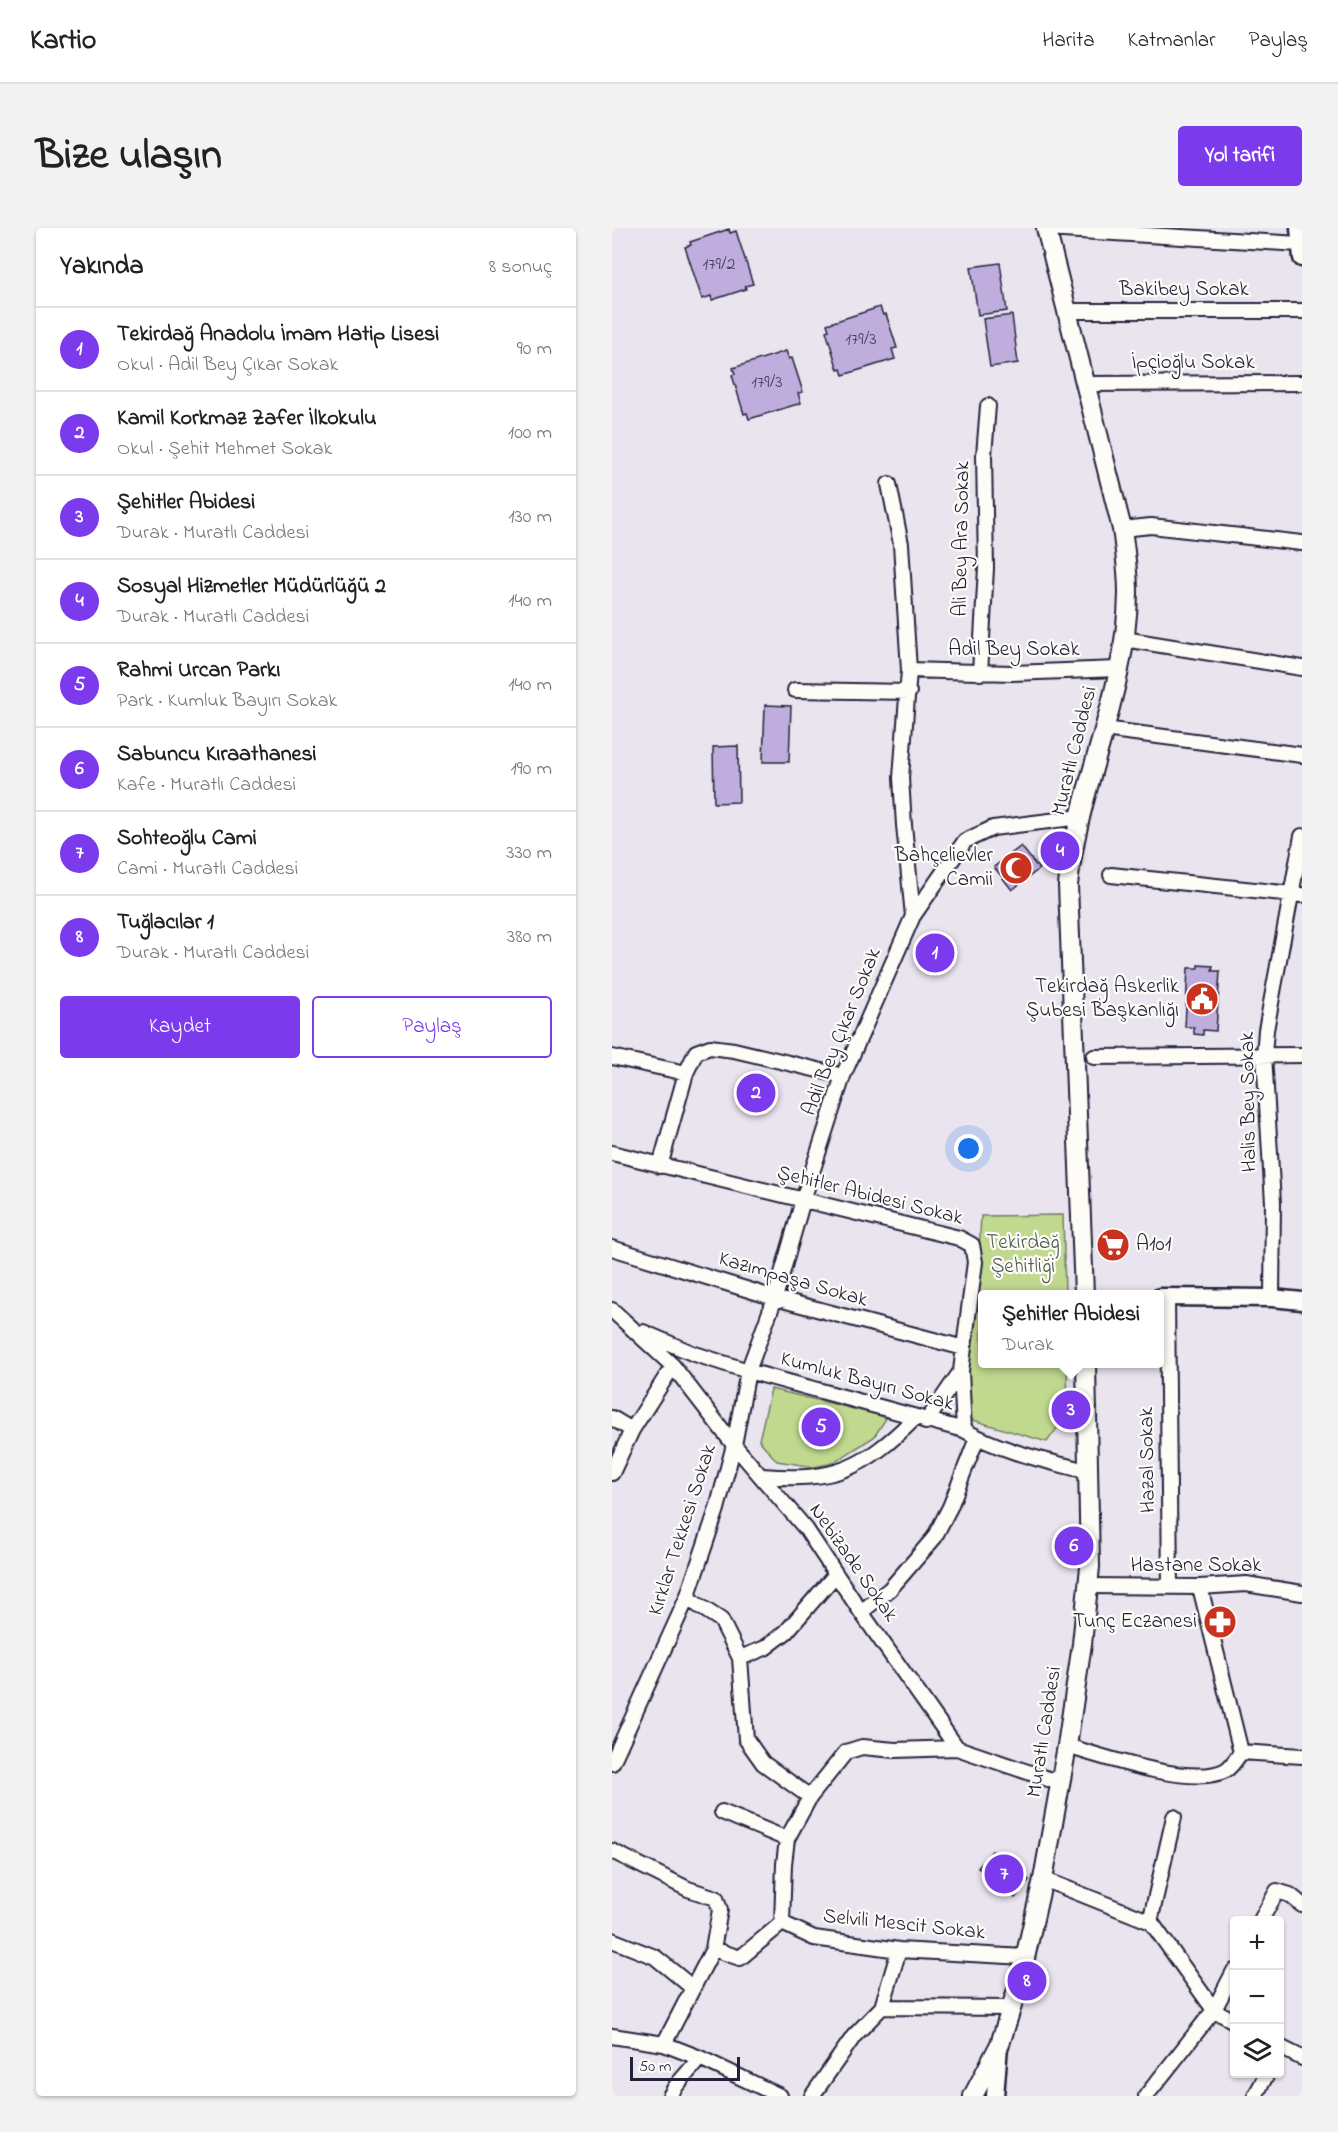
<!DOCTYPE html>
<html lang="tr">
<meta charset="utf-8">
<style>
body{margin:0;font-family:"Indie Flower",sans-serif;background:#f2f2f2;color:#222}
.controls{position:absolute;right:18px;bottom:18px;display:grid;overflow:hidden;border-radius:6px;box-shadow:0 2px 4px #0004}
.controls button{width:54px;height:54px;display:grid;place-items:center;padding:0;border:0;border-bottom:2px solid #e0e0e0;background:#fff;color:#222;font:30px sans-serif}
.scale{position:absolute;left:18px;bottom:15px;width:110px;box-sizing:border-box;padding-left:6px;border:3px solid #22223b;border-top:0;font-size:16px;line-height:21px;white-space:nowrap;color:#22223b;-webkit-text-stroke:4px #fdfcf7;paint-order:stroke}
.you{position:absolute;left:357px;top:921px;width:21px;height:21px;margin:-15px;border:4px solid #fff;border-radius:50%;background:#1a73e8;box-shadow:0 0 0 9px #1a73e833}
.badge{display:grid;place-items:center;width:39px;height:39px;border-radius:50%;background:#7c3aed;color:#fff;font-size:20px;font-weight:700}
.pin{position:absolute;translate:-50% -50%;border:3px solid #fff;box-shadow:0 2px 6px #0006}
.popup{position:absolute;left:366px;top:1062px;width:186px;height:78px;box-sizing:border-box;display:grid;place-content:center;border-radius:6px;background:#fff;filter:drop-shadow(0 2px 4px #0005);font-size:20px;white-space:nowrap;color:#767676}
.popup b{font-size:22px;color:#222}
.popup::after{content:'';position:absolute;left:50%;top:100%;margin-left:-12px;border:12px solid transparent;border-top-color:#fff}
.list{margin:0;padding:0;list-style:none}
h2{display:flex;justify-content:space-between;align-items:center;height:78px;margin:0;padding:0 24px;font-size:26px}
h2 small{font-size:20px;font-weight:400;color:#767676}
.list li{display:grid;grid-template-columns:39px 1fr auto;gap:18px;align-items:center;box-sizing:border-box;height:84px;padding:0 24px;border-top:2px solid #e0e0e0}
.list b{display:block;font-size:22px;white-space:nowrap}
.list p{margin:0;font-size:20px;white-space:nowrap;color:#767676}
.list em{font-size:20px;font-style:normal;color:#767676}
.actions{display:flex;gap:12px;padding:18px 24px}
.actions a{flex:1;padding:14px 0;border:2px solid #7c3aed;border-radius:6px;text-align:center;font-size:21px;color:#7c3aed}
.actions .main{background:#7c3aed;color:#fff}
.icon{flex:none;width:33px;height:33px;fill:none;stroke:currentColor;stroke-width:2;stroke-linecap:round;stroke-linejoin:round}
.map{position:relative;flex:none;width:690px;height:1868px;overflow:hidden;border-radius:6px}
header{display:flex;align-items:center;gap:36px;box-sizing:border-box;height:84px;padding:0 30px;background:#fff;border-bottom:2px solid #e0e0e0}
header strong{font-size:28px}
nav{display:flex;gap:33px;margin-inline-start:auto;font-size:21px}
.intro{display:flex;align-items:center;justify-content:space-between;box-sizing:border-box;height:144px;padding:0 36px}
h1{margin:0;font-size:42px}
.button{padding:15px 27px;border-radius:6px;background:#7c3aed;color:#fff;font-size:21px;font-weight:700}
main{display:flex;gap:36px;padding:0 36px}
aside{flex:1;background:#fff;border-radius:6px;box-shadow:0 2px 4px #0004}
.map>svg:first-child{display:block}
.green{fill:#c0d98f;stroke:#717e65;stroke-width:1.5}
.building{fill:#bfaddd;stroke:#22223b;stroke-width:1.5}
.lines{fill:none;stroke-linecap:round;stroke-linejoin:round}
.minor-casing{stroke:#22223b;stroke-width:18}
.tertiary-casing{stroke:#22223b;stroke-width:21}
.secondary-casing{stroke:#22223b;stroke-width:22}
.minor{stroke:#fdfcf7;stroke-width:14}
.tertiary{stroke:#fdfcf7;stroke-width:16}
.secondary{stroke:#fdfcf7;stroke-width:18}
.labels{text-anchor:middle;dominant-baseline:central;stroke-width:4.5;stroke-linejoin:round;paint-order:stroke}
.number-label{font-size:18px;fill:#494564}
.street-label{font-size:21px;fill:#22223b;stroke:#fdfcf7}
.poi-label{font-size:21px;fill:#22223b;stroke:#fdfcf7;text-anchor:end}
.park-label{font-size:21px;fill:#515954;stroke:#fdfcf7}
</style>
<header>
<strong>Kartio</strong>
<nav><a>Harita</a><a>Katmanlar</a><a>Paylaş</a></nav>
</header>
<div class="intro"><h1>Bize ulaşın</h1><a class="button">Yol tarifi</a></div>
<main>
<aside>
<h2>Yakında<small>8 sonuç</small></h2>
<ul class="list">
<li><span class="badge">1</span><div><b>Tekirdağ Anadolu İmam Hatip Lisesi</b><p>Okul · Adil Bey Çıkar Sokak</p></div><em>90 m</em></li>
<li><span class="badge">2</span><div><b>Kamil Korkmaz Zafer İlkokulu</b><p>Okul · Şehit Mehmet Sokak</p></div><em>100 m</em></li>
<li><span class="badge">3</span><div><b>Şehitler Abidesi</b><p>Durak · Muratlı Caddesi</p></div><em>130 m</em></li>
<li><span class="badge">4</span><div><b>Sosyal Hizmetler Müdürlüğü 2</b><p>Durak · Muratlı Caddesi</p></div><em>140 m</em></li>
<li><span class="badge">5</span><div><b>Rahmi Urcan Parkı</b><p>Park · Kumluk Bayırı Sokak</p></div><em>140 m</em></li>
<li><span class="badge">6</span><div><b>Sabuncu Kıraathanesi</b><p>Kafe · Muratlı Caddesi</p></div><em>190 m</em></li>
<li><span class="badge">7</span><div><b>Sohteoğlu Cami</b><p>Cami · Muratlı Caddesi</p></div><em>330 m</em></li>
<li><span class="badge">8</span><div><b>Tuğlacılar 1</b><p>Durak · Muratlı Caddesi</p></div><em>380 m</em></li>
</ul>
<div class="actions"><a class="main">Kaydet</a><a>Paylaş</a></div>
</aside>
<div class="map">
<svg width="690" height="1868" viewBox="0 0 690 1868">
<rect width="100%" height="100%" fill="#eae4ef"/>
<filter id="ink" filterUnits="userSpaceOnUse"><feTurbulence type="fractalNoise" baseFrequency=".0167" numOctaves="2"/><feDisplacementMap in="SourceGraphic" scale="12" xChannelSelector="R" yChannelSelector="G"/><feConvolveMatrix kernelMatrix="1 2 1 2 8 2 1 2 1" color-interpolation-filters="sRGB"/></filter>
<g filter="url(#ink)">
<path class="green" d="M451,987L453,1066H370V1136H455L456,1185L435,1214L357,1191L354,1163L364,1076L369,988Z
M159,1161L275,1189L262,1209L221,1235L202,1239L165,1233L147,1212Z"/>
<path class="building" d="M117,1L118,5L124,3L141,56L133,58L134,61L100,72L99,68L90,71L73,19L79,17L78,14Z
M388,35L395,83L366,87L359,39Z
M268,79L271,87L274,86L285,120L280,121L283,131L231,147L229,141L226,142L214,103L217,102L215,96Z
M400,87L406,135L378,139L371,91Z
M174,123L177,131L180,130L191,164L186,165L189,175L137,191L135,185L132,186L120,147L123,146L121,140Z
M153,477L179,478L177,534H151Z
M126,518L127,574L102,575L101,519Z
M409,618L427,641L400,662L382,639Z
M586,737L601,738L600,743H608L604,803L591,802V807L582,806V799H573L576,740H586Z
M380,1623L417,1652L403,1670L366,1640Z"/>
<g class="lines">
<g class="minor-casing">
<path id="minor" d="M434,1L688,16
M454,83H690
M472,156L690,155
M277,256L289,316L297,442L289,550L292,597L301,688
M510,301L539,298L690,315
M512,411L690,440
M297,442L400,445L506,441
M368,445L374,340L372,227L376,178
M183,462L297,464
M492,501L690,527
M499,647L690,667
M0,829L74,845L84,824L98,819L122,822L231,848
M482,829L690,827
M0,925L347,1010L360,1017L363,1034L349,1143L352,1202
M48,938L74,845
M0,1020L163,1070L352,1120
M555,1069L558,1358
M660,1070L661,975L652,827L654,802L690,608
M0,1082L61,1138L122,1217L194,1301L249,1384L345,1520L448,1555
M31,1104L80,1125L136,1143L352,1202C390,1224 436,1233 478,1244
M0,1190L20,1202
M314,1194L349,1143
M0,1245L20,1202L61,1138
M150,1248C224,1254 251,1241 303,1190
M477,1358L588,1359L634,1356L690,1365
M588,1359L629,1524
M75,1370L109,1392L128,1430L134,1511L151,1535L198,1569
M249,1384L278,1361L322,1310L338,1279L365,1210
M128,1430L153,1420L174,1404L224,1346
M455,1518C491,1529 582,1560 614,1542C620,1538 625,1530 629,1524L690,1528
M0,1535L75,1370L105,1281L122,1217L136,1143L163,1070L191,972L231,848L301,688L353,613L381,600L469,589
M110,1584L175,1611
M0,1623L76,1661L104,1670L108,1682L101,1721
M431,1651L539,1694L602,1782L622,1793
M649,1692L665,1663L678,1667L690,1677
M538,1694L562,1589
M170,1695L202,1710L287,1722L413,1729
M0,1712L43,1729L81,1760
M270,1779L400,1780
M0,1808L52,1816L88,1830L168,1868
M52,1816L101,1721L128,1730L170,1695L172,1636L175,1611L198,1569L234,1524L250,1519L283,1522L345,1520
M668,1819L690,1830
M58,1868L64,1858L88,1830
M200,1868L242,1808L270,1779L287,1722
M534,1868L602,1782L622,1743
M643,1868L655,1846"/>
</g>
<g class="tertiary-casing">
<path id="tertiary" d="M687,0L690,30
M548,1069L660,1070L690,1073
M383,1868L387,1818"/>
</g>
<g class="secondary-casing">
<path id="secondary" d="M434,0L510,301C513,322 516,343 516,365C515,465 466,558 456,657L472,1066
M361,1868L388,1816L408,1752L431,1651L455,1518L470,1416L478,1339L474,1136"/>
</g>
<use href="#minor" class="minor"/>
<use href="#tertiary" class="tertiary"/>
<use href="#secondary" class="secondary"/>
</g>
</g>
<defs>
<g id="mosque-disc" transform="scale(1.725)"><circle r="9.5" fill="#c8321e" stroke="#fdfcf7"/><path d="M3.5-4.9A6 6 0 1 0 3.5 4.9A5 5 0 1 1 3.5-4.9Z" fill="#fff"/></g>
<g id="civic-disc" transform="scale(1.725)"><circle r="9.5" fill="#c8321e" stroke="#fdfcf7"/><path d="M-.6-6.5H3V-4.5H.6V-3L4-1V1h2V6H-6V1h2V-1L-.6-3ZM-1.2 2.5V6h2.4V2.5Z" fill="#fff"/></g>
<g id="supermarket-disc" transform="scale(1.725)"><circle r="9.5" fill="#c8321e" stroke="#fdfcf7"/><path d="M-6-5.5h2.5l.6 2H6L4.5 2H-2.5L-4.4-4H-6ZM-1.5 3.2a1.3 1.3 0 1 0 .1 0ZM3 3.2a1.3 1.3 0 1 0 .1 0Z" fill="#fff"/></g>
<g id="pharmacy-disc" transform="scale(1.725)"><circle r="9.5" fill="#c8321e" stroke="#fdfcf7"/><path d="M-2-6h4v4h4v4h-4v4h-4v-4h-4v-4h4Z" fill="#fff"/></g>
</defs>
<g fill-rule="evenodd">
<use href="#mosque-disc" x="404" y="640"/>
<use href="#civic-disc" x="590" y="771"/>
<use href="#supermarket-disc" x="501" y="1017"/>
<use href="#pharmacy-disc" x="608" y="1394"/>
</g>
<g class="labels">
<g class="number-label">
<text x="107" y="37">179/2</text>
<text x="249" y="112">179/3</text>
<text x="155" y="155">179/3</text>
</g>
<g class="street-label">
<text x="572" y="62">Bakibey Sokak</text>
<text x="581" y="135">İpçioğlu Sokak</text>
<text transform="translate(350 311) rotate(-89)">Ali Bey Ara Sokak</text>
<text x="402" y="422">Adil Bey Sokak</text>
<text transform="translate(463 523) rotate(-76)">Muratlı Caddesi</text>
<text transform="translate(230 804) rotate(-68)">Adil Bey Çıkar Sokak</text>
<text transform="translate(637 874) rotate(-91)">Halis Bey Sokak</text>
<text transform="translate(258 968) rotate(14)">Şehitler Abidesi Sokak</text>
<text transform="translate(181 1052) rotate(16)">Kazımpaşa Sokak</text>
<text transform="translate(255 1154) rotate(15)">Kumluk Bayırı Sokak</text>
<text transform="translate(536 1232) rotate(-91)">Hazal Sokak</text>
<text transform="translate(71 1302) rotate(-72)">Kırklar Tekkesi Sokak</text>
<text transform="translate(241 1335) rotate(55)">Nebizade Sokak</text>
<text x="584" y="1338">Hastane Sokak</text>
<text transform="translate(433 1504) rotate(-81)">Muratlı Caddesi</text>
<text transform="translate(292 1697) rotate(6)">Selvili Mescit Sokak</text>
</g>
<g class="poi-label">
<text x="381" y="628">Bahçelievler<tspan x="381" dy="24">Camii</tspan></text>
<text x="567" y="759">Tekirdağ Askerlik<tspan x="567" dy="24">Şubesi Başkanlığı</tspan></text>
<text x="524" y="1017" text-anchor="start">A101</text>
<text x="585" y="1394">Tunç Eczanesi</text>
</g>
<g class="park-label">
<text x="411" y="1015">Tekirdağ<tspan x="411" dy="24">Şehitliği</tspan></text>
</g>
</g>
</svg>
<div class="controls">
<button>+</button>
<button>−</button>
<button><svg class="icon" aria-label="layers" viewBox="0 0 24 24"><path d="M12 4l9 5-9 5-9-5zM3 14l9 5 9-5"/></svg></button>
</div>
<div class="scale">50 m</div>
<div class="you"></div>
<div class="pin badge" style="left:323px;top:725px">1</div>
<div class="pin badge" style="left:144px;top:865px">2</div>
<div class="pin badge" style="left:459px;top:1182px">3</div>
<div class="popup"><b>Şehitler Abidesi</b>Durak</div>
<div class="pin badge" style="left:448px;top:623px">4</div>
<div class="pin badge" style="left:209px;top:1199px">5</div>
<div class="pin badge" style="left:462px;top:1318px">6</div>
<div class="pin badge" style="left:392px;top:1646px">7</div>
<div class="pin badge" style="left:415px;top:1753px">8</div>
</div>
</main>
